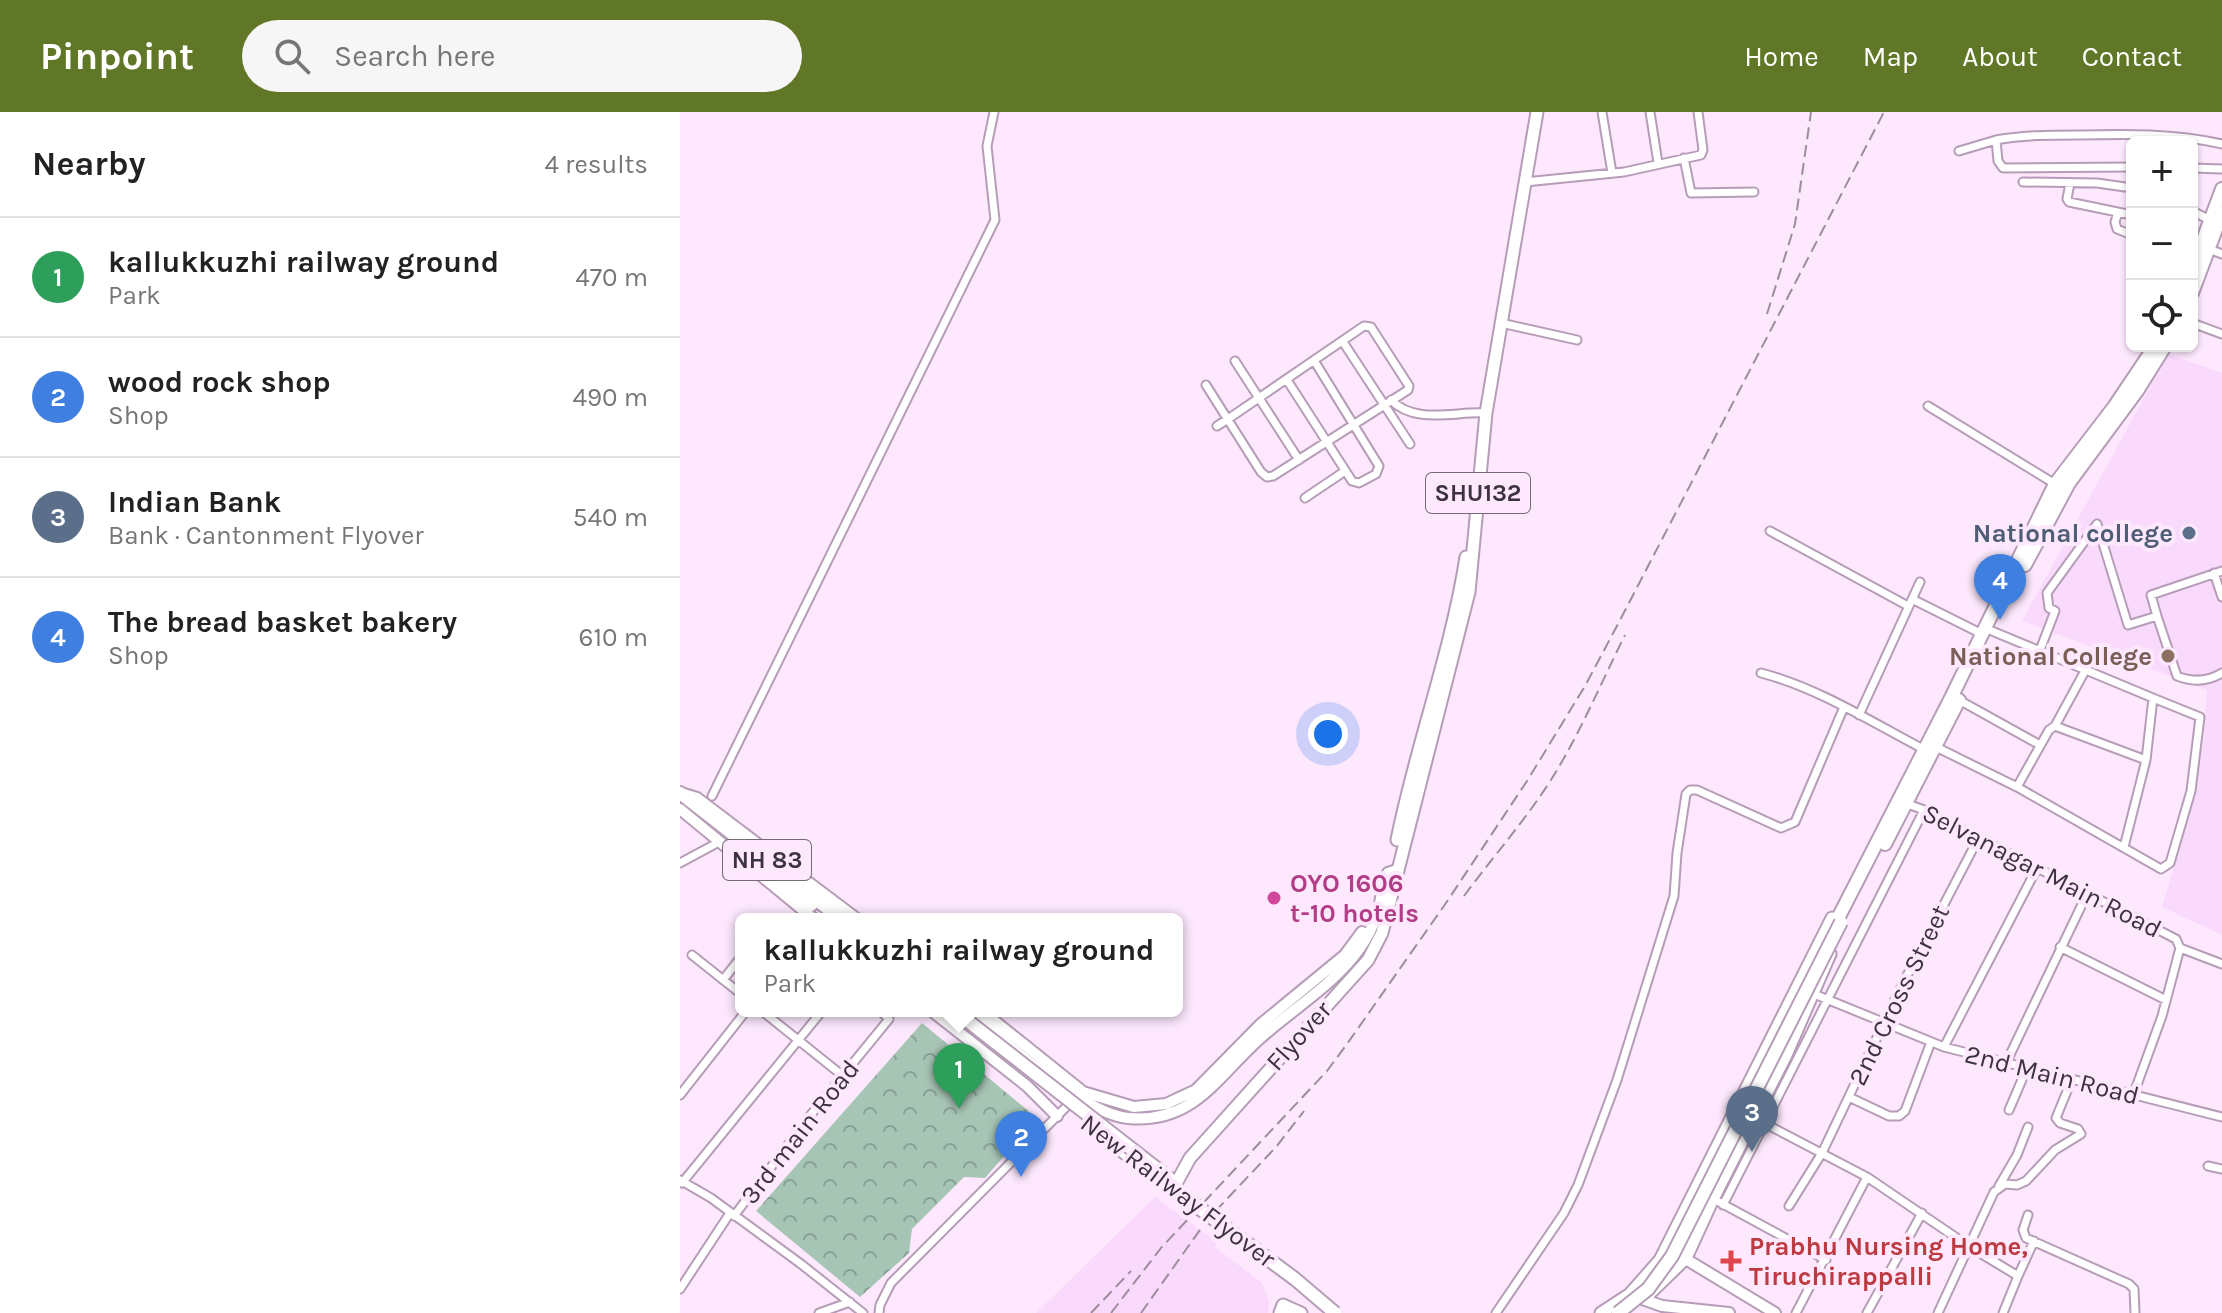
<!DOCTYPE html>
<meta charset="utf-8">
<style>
body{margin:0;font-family:Karla,sans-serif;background:#f6f6f6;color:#222}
.controls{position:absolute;right:24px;top:24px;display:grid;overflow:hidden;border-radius:12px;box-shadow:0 2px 6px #0004}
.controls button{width:72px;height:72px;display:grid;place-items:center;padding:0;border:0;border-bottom:2px solid #e0e0e0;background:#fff;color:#222;font:40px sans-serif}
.you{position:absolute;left:648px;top:622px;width:28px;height:28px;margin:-20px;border:6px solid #fff;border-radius:50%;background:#1a73e8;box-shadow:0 0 0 12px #1a73e833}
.badge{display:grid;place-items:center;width:52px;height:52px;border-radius:50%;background:#617728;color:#fff;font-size:26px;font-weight:700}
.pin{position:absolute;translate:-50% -66px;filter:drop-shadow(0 2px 4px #0008)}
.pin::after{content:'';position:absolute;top:42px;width:28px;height:24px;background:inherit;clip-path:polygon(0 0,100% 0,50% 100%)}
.popup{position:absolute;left:55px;top:801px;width:448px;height:104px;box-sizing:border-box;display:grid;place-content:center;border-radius:12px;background:#fff;filter:drop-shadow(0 2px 6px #0005);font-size:26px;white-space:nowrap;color:#767676}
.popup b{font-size:30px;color:#222}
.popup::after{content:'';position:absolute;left:50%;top:100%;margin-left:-16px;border:16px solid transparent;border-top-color:#fff}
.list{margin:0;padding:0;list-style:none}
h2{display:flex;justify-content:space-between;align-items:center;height:104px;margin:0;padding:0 32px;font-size:34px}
h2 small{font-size:26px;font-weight:400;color:#767676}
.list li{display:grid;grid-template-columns:52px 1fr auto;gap:24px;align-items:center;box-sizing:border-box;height:120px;padding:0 32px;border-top:2px solid #e0e0e0}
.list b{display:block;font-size:30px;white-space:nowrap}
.list p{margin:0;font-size:26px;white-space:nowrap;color:#767676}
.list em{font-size:26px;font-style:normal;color:#767676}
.icon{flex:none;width:44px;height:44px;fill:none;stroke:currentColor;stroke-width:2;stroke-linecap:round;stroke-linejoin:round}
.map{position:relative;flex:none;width:1542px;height:1201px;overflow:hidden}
header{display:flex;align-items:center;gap:48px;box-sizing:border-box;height:112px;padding:0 40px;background:#617728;color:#fff}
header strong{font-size:38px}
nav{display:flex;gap:44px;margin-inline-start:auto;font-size:28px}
.search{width:560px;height:72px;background:#f6f6f6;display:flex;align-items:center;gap:20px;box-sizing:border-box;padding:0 28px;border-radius:44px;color:#767676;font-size:30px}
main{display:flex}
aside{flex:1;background:#fff}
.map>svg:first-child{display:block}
.built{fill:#fadafc}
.park{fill:url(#park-crowns)}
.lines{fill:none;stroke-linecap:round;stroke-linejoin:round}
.street-casing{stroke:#b69db7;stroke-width:11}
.secondary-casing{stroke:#b69db7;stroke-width:14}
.primary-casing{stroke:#b69db7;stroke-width:15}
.highway-casing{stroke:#b69db7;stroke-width:16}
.street{stroke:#fff;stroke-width:7}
.secondary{stroke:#fff;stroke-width:10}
.primary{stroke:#fff;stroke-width:11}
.highway{stroke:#fff;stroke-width:12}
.rail{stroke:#9c8d9d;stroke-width:2;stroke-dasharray:12 6;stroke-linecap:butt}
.highway-bridge-casing{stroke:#b69db7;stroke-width:16;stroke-linecap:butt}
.highway-bridge{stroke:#fff;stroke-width:12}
.service-dot{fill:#5c6f8a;stroke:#fde8fe;stroke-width:3}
.education-dot{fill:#8d6e63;stroke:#fde8fe;stroke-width:3}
.hotel-dot{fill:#d1479c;stroke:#fde8fe;stroke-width:3}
.health-dot{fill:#e0444e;stroke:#fde8fe;stroke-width:3}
.labels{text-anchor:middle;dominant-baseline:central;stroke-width:8;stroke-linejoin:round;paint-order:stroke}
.shield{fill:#fde8fe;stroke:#776978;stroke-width:2}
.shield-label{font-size:24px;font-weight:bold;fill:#3d333e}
.service-label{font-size:26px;font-weight:bold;fill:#4e5e75;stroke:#fde8fe;text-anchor:end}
.education-label{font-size:26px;font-weight:bold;fill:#785e54;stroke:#fde8fe;text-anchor:end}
.street-label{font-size:26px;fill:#3d333e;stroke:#fde8fe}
.hotel-label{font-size:26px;font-weight:bold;fill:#b23c85;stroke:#fde8fe;text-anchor:start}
.health-label{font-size:26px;font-weight:bold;fill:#be3a42;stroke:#fde8fe;text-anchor:start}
</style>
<header>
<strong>Pinpoint</strong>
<div class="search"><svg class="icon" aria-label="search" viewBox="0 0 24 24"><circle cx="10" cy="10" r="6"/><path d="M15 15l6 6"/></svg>Search here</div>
<nav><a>Home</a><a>Map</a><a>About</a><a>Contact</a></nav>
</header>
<main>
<aside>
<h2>Nearby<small>4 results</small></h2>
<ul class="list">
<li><span class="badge" style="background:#2e9e5b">1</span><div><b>kallukkuzhi railway ground</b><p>Park</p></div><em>470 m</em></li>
<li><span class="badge" style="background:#3f7fe0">2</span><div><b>wood rock shop</b><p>Shop</p></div><em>490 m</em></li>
<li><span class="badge" style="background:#5c6f8a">3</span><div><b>Indian Bank</b><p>Bank · Cantonment Flyover</p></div><em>540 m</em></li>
<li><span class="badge" style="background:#3f7fe0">4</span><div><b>The bread basket bakery</b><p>Shop</p></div><em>610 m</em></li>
</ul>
</aside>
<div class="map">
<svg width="1542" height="1201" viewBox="0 0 1542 1201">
<defs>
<pattern id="park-crowns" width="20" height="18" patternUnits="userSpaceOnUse" patternTransform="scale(2)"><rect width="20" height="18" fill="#a7c5b5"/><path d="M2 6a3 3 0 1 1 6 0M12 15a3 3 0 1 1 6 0" fill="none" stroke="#89a195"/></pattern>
</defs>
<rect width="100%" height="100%" fill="#fde8fe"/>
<path class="built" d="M1488,242L1542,261V823L1482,795L1501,733L1524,628L1527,578L1342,509Z
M475,1085L537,1130L535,1135L582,1171L589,1190L588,1201H356Z"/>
<path class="park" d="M242,911L357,1006L305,1066L284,1065L232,1117L229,1141L180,1185L76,1099Z"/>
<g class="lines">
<g class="street-casing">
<path id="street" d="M922,0L932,61
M970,0L978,51
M1279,39L1316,28
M1004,46L1011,81L1074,80
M1452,55L1323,56L1318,49L1316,28C1343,23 1370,23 1398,23C1446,22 1494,21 1542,32
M1512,56L1542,57
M845,70L944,60L1021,43L1023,38L1018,0
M1343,70L1417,71L1452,76
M1390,71L1387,87L1389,90L1452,103
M1512,99L1532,109
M1438,100L1435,110L1437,117L1452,123
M1529,137L1542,142
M821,211L897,228
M1512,211L1542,222
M663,230L730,332
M555,249L619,348
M607,268L672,369L679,371L696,362L699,354L635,250
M526,273L581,360L587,365L593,364L728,278L729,274L691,215L684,214L548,307L537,314
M711,288C735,313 776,299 806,301
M1248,294L1375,372
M625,386L665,359
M1090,419L1228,494
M1534,461L1542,485
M1232,487L1302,522
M1477,504L1497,564C1512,570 1527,570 1542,561
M1312,519L1473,586
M1360,538L1375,499L1369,496L1367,481L1417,412L1448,513L1477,504L1471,483L1542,459
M1081,561C1139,576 1193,611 1247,639
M1279,588L1360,633
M1179,603L1240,470
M1375,614L1406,557
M1256,635L1337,675L1481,757L1490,751L1511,679L1520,605L1473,586L1466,648L1375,614L1369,618L1337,675
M32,684L315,108L307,34L314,0
M1225,691L1244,698L1496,827L1500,836
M1444,735L1466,648
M0,751L39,730
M92,807H95
M1380,835L1486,888
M1500,836L1542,852
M12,843L61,882
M43,868L61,845
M1134,882L1264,935L1542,1005
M82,899L163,964
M1264,935L1357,756
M1326,951L1407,782
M1454,981L1482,904L1500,836
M0,983L66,899
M1169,985L1209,1004H1219L1225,999L1251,930
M1329,998L1347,956
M1084,1011L1187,1065L1290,1135L1338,1164L1323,1201
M1528,1054L1542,1057
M0,1068L31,1086L121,1152L183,1201
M2,1071L142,899
M1319,1074L1337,1043L1348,1015
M1039,1090L1146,1148
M1043,1093L1244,698
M1109,1094L1142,1041L1221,875L1298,727
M1348,1103L1343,1118L1346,1126L1449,1172L1454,1177L1455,1201
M54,1104L129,1005L209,907L200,899
M1338,1164L1354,1129
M0,1177L50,1101
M139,1201L170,1190
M199,1201L200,1193L211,1171L392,989
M816,1201L884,1101L898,1073L937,968L994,784L997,741L1006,682L1010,678H1017L1101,716L1115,710L1164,595
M1116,1201L1187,1065
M1187,1201L1242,1101
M1258,1201L1314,1080L1325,1072L1337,1073L1346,1069L1375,1038L1401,1022L1398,1017L1380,1011L1376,1006L1392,967"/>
</g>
<g class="secondary-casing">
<path id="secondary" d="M4,682L17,686L177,807
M0,697L134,807
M699,776L708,761L717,758
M252,899L347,974L377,1004
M287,899C325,929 403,1002 448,1006C513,1012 536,966 578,928C629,882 697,850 703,772
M302,899L403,980L454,995L486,992L516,978L581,912L665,843L682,820
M999,1143L1095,1201
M954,1184L982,1194L1049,1201"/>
</g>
<g class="primary-casing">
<path id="primary" d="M717,728C736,633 771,541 786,445
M493,1077L510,1046L688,848L702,821L789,480L806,301L857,0
M967,1184L1006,1146L1033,1087L1106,943L1150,842
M600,1201L603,1193L621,1201
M921,1201L950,1182L980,1148L1152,806"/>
</g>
<g class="highway-casing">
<path id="highway" d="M1512,157L1542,77
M1512,181L1542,101
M1345,453L1389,371L1457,279L1485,234
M0,681L161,807
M1205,732L1279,588
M64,740L131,793
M1152,818L1271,586L1375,372L1434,295L1475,234
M430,1029L454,1048"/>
</g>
<use href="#street" class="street"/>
<use href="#secondary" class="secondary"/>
<use href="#primary" class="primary"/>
<use href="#highway" class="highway"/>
<path class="rail" d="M1087,202L1115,112L1131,0
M784,784C812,746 843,711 869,671C899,624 920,573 945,523
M411,1201L451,1159
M431,1201L481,1136L647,959L667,932L766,791L847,669L905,574L938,512L1204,0
M461,1201L527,1108L596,1035L624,999"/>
<g class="highway-bridge-casing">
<path id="highway-bridge" d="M275,899L490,1067
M480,1067L615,1167L655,1201
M938,1201L968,1177L992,1144L1161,810"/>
</g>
<use href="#highway-bridge" class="highway-bridge"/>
</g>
<circle class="service-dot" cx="1509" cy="421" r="8"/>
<circle class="education-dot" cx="1488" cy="544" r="8"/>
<circle class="hotel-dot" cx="594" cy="786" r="8"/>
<path class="health-dot" d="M1047 1137h8v8h8v8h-8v8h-8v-8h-8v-8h8z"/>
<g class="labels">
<g class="shield">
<rect x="746" y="361" width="104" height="40" rx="6"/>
<rect x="43" y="728" width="88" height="40" rx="6"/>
</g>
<g class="shield-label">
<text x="798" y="381">SHU132</text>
<text x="87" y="748">NH 83</text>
</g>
<g class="service-label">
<text x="1493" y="421">National college</text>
</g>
<g class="education-label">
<text x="1472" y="544">National College</text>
</g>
<g class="street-label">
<text transform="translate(1362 759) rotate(27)">Selvanagar Main Road</text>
<text transform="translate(1219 883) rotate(-64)">2nd Cross Street</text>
<text transform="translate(619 924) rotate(-48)">Flyover</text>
<text transform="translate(1372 963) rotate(14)">2nd Main Road</text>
<text transform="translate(120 1020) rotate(-52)">3rd main Road</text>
<text transform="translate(498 1079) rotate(37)">New Railway Flyover</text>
</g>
<g class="hotel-label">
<text x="610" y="771">OYO 1606<tspan x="610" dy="30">t-10 hotels</tspan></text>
</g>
<g class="health-label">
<text x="1069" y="1134">Prabhu Nursing Home,<tspan x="1069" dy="30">Tiruchirappalli</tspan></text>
</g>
</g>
</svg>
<div class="controls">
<button>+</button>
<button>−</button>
<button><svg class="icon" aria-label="locate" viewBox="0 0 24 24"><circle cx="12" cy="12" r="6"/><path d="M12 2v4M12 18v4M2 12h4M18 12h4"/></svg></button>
</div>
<div class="you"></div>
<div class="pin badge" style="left:279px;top:997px;background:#2e9e5b">1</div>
<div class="popup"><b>kallukkuzhi railway ground</b>Park</div>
<div class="pin badge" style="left:341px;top:1065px;background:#3f7fe0">2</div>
<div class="pin badge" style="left:1072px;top:1040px;background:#5c6f8a">3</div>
<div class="pin badge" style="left:1320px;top:508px;background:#3f7fe0">4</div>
</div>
</main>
